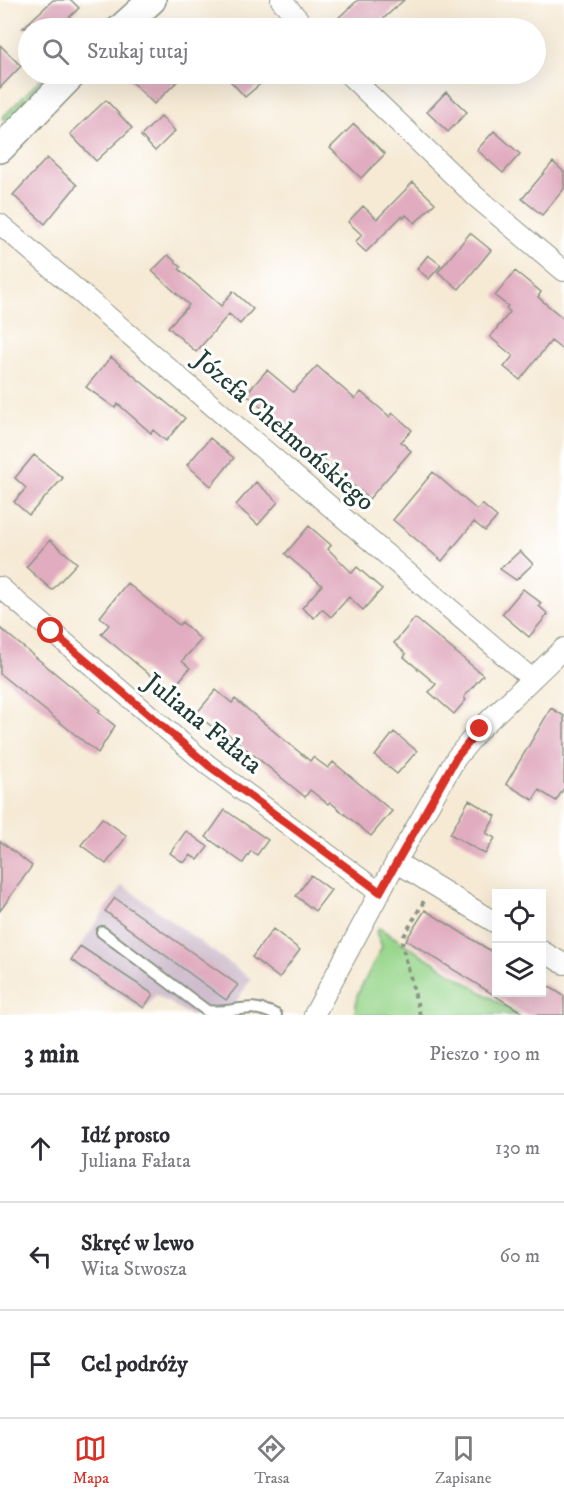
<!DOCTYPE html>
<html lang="pl">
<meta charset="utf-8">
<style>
body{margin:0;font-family:"IM FELL DW Pica",serif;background:#f7f7f7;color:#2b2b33}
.controls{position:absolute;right:18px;bottom:18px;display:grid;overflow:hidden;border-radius:0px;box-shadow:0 6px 24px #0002}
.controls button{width:54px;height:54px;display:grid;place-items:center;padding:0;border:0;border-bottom:2px solid #e1e1e2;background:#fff;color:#2b2b33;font:30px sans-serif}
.stop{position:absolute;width:18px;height:18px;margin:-14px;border:4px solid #d93025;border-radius:50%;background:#fff}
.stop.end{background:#d93025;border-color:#fff;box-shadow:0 2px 6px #0008}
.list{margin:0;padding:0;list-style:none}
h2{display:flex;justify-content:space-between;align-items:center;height:78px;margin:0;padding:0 24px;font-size:26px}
h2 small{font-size:20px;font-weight:400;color:#7c7c81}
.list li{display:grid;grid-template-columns:39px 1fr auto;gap:18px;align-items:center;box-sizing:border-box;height:108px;padding:0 24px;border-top:2px solid #e1e1e2}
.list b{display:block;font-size:22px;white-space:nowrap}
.list p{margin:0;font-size:20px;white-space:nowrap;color:#7c7c81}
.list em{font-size:20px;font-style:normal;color:#7c7c81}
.icon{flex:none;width:33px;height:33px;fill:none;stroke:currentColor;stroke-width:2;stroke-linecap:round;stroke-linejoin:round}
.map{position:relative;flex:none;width:564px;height:1015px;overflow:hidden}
.search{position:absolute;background:#fff;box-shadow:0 6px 24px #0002;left:18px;right:18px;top:18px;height:66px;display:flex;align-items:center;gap:15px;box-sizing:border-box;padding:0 21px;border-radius:33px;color:#7c7c81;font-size:22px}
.sheet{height:402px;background:#fff}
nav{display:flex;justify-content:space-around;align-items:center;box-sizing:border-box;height:84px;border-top:2px solid #e1e1e2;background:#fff;font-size:16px;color:#7c7c81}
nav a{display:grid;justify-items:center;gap:3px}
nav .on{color:#d93025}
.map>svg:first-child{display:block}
.industrial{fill:#cfbdce}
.green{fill:#98d68c;stroke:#5c8a60;stroke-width:1.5}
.building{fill:#e1acbf}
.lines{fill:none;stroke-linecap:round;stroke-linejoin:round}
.lane-casing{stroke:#8a9484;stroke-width:14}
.street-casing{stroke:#8a9484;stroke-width:22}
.secondary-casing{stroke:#8a9484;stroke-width:30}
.path{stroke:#8a9484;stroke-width:4;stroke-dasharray:4.5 4.5;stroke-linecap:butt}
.lane{stroke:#fff;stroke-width:10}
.street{stroke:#fff;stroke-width:20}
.secondary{stroke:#fff;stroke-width:27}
.route{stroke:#d93025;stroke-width:8}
.labels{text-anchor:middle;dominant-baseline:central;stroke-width:6;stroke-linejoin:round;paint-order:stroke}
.street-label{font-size:26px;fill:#1f3d34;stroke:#fff}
</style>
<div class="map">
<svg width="564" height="1015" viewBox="0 0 564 1015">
<rect width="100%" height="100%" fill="#fff"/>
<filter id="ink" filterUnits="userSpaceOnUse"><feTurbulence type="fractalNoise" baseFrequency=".0167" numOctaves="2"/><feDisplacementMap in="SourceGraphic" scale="12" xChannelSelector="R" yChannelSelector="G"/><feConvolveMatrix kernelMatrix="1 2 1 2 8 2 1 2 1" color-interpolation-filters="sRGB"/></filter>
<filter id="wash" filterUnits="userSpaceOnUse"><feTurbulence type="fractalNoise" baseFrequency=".008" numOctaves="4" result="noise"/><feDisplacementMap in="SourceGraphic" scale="24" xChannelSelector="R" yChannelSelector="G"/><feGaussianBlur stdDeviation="1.35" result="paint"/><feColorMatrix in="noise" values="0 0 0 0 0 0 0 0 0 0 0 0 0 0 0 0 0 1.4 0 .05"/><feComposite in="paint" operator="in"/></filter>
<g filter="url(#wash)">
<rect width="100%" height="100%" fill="#f6ead5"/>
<path class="industrial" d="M122,885L251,979L227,1015H190L156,995L143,1011L69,963Z"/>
<path class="green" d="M41,79L47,85L9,125L2,118Z
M379,928L519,1015H355L357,995L382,947L376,932Z"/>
<g id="blocks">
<path class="building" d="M53,0H71L79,8L58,28H23Z
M358,0H404L373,28H346L337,19Z
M0,45L21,66L0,88Z
M124,74H185L154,104Z
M224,74H272L245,97Z
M446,92L467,112L448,132L427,112Z
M106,100L132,128L96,161L70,134Z
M161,116L175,131L155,151L141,136Z
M354,124L385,154L361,178L330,148Z
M494,131L520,154L503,173L477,150Z
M47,158L77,185L45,224L13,195Z
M553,162L564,172V189L542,215L522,199Z
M413,182L435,203L415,223L406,215L404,218L402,216L366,252L355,242L362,235L348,222L363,206L377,219Z
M470,233L491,250L459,289L438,272Z
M168,255L181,267L179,269L221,306L233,291L253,309L240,324L229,314L196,352L168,327L189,305L152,271Z
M428,255L441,265L429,279L417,269Z
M515,271L541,292L538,297L564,319V351L551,341L520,380L504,367L513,356L490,337L510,312L506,308L508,306L495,296Z
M111,357L185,418L166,441L153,430L151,433L118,404L115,408L86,387Z
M317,366L355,399L361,392L390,417L393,413L412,430L401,442L411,451L369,499L318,454L316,456L246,394L267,370L293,392Z
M210,438L234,458L211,486L187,465Z
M34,455L63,478L29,515L14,502L26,488L15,478Z
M433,472L477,510L482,504L497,517L485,531L474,522L442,561L393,520Z
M256,482L278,502L258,525L236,505Z
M309,526L331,545L328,549L352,573L357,567L382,589L363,610L349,597L331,617L322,609L314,618L302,608L322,585L285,554Z
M50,540L77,563L52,590L26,567Z
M520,551L533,564L516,580L500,569Z
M127,583L179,625L182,622L201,640L182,661L190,668L170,692L101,634L109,625L100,617Z
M523,589L541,603L539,606L548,614L529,637L502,614Z
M415,618L483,675L464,697L466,700L454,714L429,692L436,684L404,657L406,654L394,643Z
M0,628L100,710L98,712L115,726L98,753L0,674Z
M216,690L232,703L235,699L310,761L313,757L328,768L333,762L392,811L371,836L330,802L328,804L310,790L305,797L228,734L225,737L196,714Z
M551,708L564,716V788L556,801L539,790L533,800L506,784Z
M394,732L417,751L397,774L375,756Z
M469,800L496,816L486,833L495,838L485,854L450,834Z
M225,810L268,840L257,855L251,851L243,863L206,837Z
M102,818L127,836L106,864L81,845Z
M186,831L208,847L198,860L190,855L184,863L170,853Z
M0,841L32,866L0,911Z
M311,875L331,890L315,911L296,896Z
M115,898L238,985L226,1000L105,911Z
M425,910L496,954V993H542V982L564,996V1015H526L406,940Z
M273,929L300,950L279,978L252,957Z
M80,946L153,994L144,1008L71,960Z"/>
</g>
</g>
<g filter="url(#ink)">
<use href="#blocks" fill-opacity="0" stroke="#8a9484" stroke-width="1.5"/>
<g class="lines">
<g class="lane-casing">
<path id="lane" d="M102,932L207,1011C235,1015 245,1000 276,1015"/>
</g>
<g class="street-casing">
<path id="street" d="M281,0L306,28
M348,74L475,196L564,271
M0,224L532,679
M0,587L208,765L380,893
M396,862L496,923
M542,951L564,964
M314,1015L396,862L456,758L480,729L564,648"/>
</g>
<g class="secondary-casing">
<path id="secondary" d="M121,28L152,0
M0,149L73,74"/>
</g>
<path class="path" d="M420,1015L402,944L404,936L424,901"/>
<use href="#lane" class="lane"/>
<use href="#street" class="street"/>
<use href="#secondary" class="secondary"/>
</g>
</g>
<g class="lines" filter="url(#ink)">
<path class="route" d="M51,631L208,765L380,892L456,758L480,729"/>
</g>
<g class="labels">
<g class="street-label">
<text transform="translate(284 431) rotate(41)">Józefa Chełmońskiego</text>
<text transform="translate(203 724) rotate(39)">Juliana Fałata</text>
</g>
</g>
</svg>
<div class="controls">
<button><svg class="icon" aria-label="locate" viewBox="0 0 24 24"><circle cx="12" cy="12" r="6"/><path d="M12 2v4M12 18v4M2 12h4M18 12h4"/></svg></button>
<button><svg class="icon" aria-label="layers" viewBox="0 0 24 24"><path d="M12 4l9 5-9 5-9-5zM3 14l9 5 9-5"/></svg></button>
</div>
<div class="stop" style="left:51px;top:631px"></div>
<div class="stop end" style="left:480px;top:729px"></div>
<div class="search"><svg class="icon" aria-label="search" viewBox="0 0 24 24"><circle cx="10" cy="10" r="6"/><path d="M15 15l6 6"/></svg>Szukaj tutaj</div>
</div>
<section class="sheet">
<h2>3 min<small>Pieszo · 190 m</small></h2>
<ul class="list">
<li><svg class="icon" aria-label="ahead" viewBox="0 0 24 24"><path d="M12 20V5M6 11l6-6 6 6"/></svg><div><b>Idź prosto</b><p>Juliana Fałata</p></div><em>130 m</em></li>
<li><svg class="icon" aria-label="left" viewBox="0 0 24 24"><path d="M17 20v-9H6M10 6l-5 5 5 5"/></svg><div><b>Skręć w lewo</b><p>Wita Stwosza</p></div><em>60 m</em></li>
<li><svg class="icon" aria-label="arrive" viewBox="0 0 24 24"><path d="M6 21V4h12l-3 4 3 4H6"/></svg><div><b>Cel podróży</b></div></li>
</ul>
</section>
<nav>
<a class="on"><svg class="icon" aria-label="map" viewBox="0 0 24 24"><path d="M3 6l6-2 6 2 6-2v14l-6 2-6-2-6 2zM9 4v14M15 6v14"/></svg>Mapa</a>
<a><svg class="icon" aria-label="directions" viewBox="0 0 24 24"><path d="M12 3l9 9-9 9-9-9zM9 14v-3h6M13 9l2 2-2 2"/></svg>Trasa</a>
<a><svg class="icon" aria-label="saved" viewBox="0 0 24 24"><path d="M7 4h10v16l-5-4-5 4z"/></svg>Zapisane</a>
</nav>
